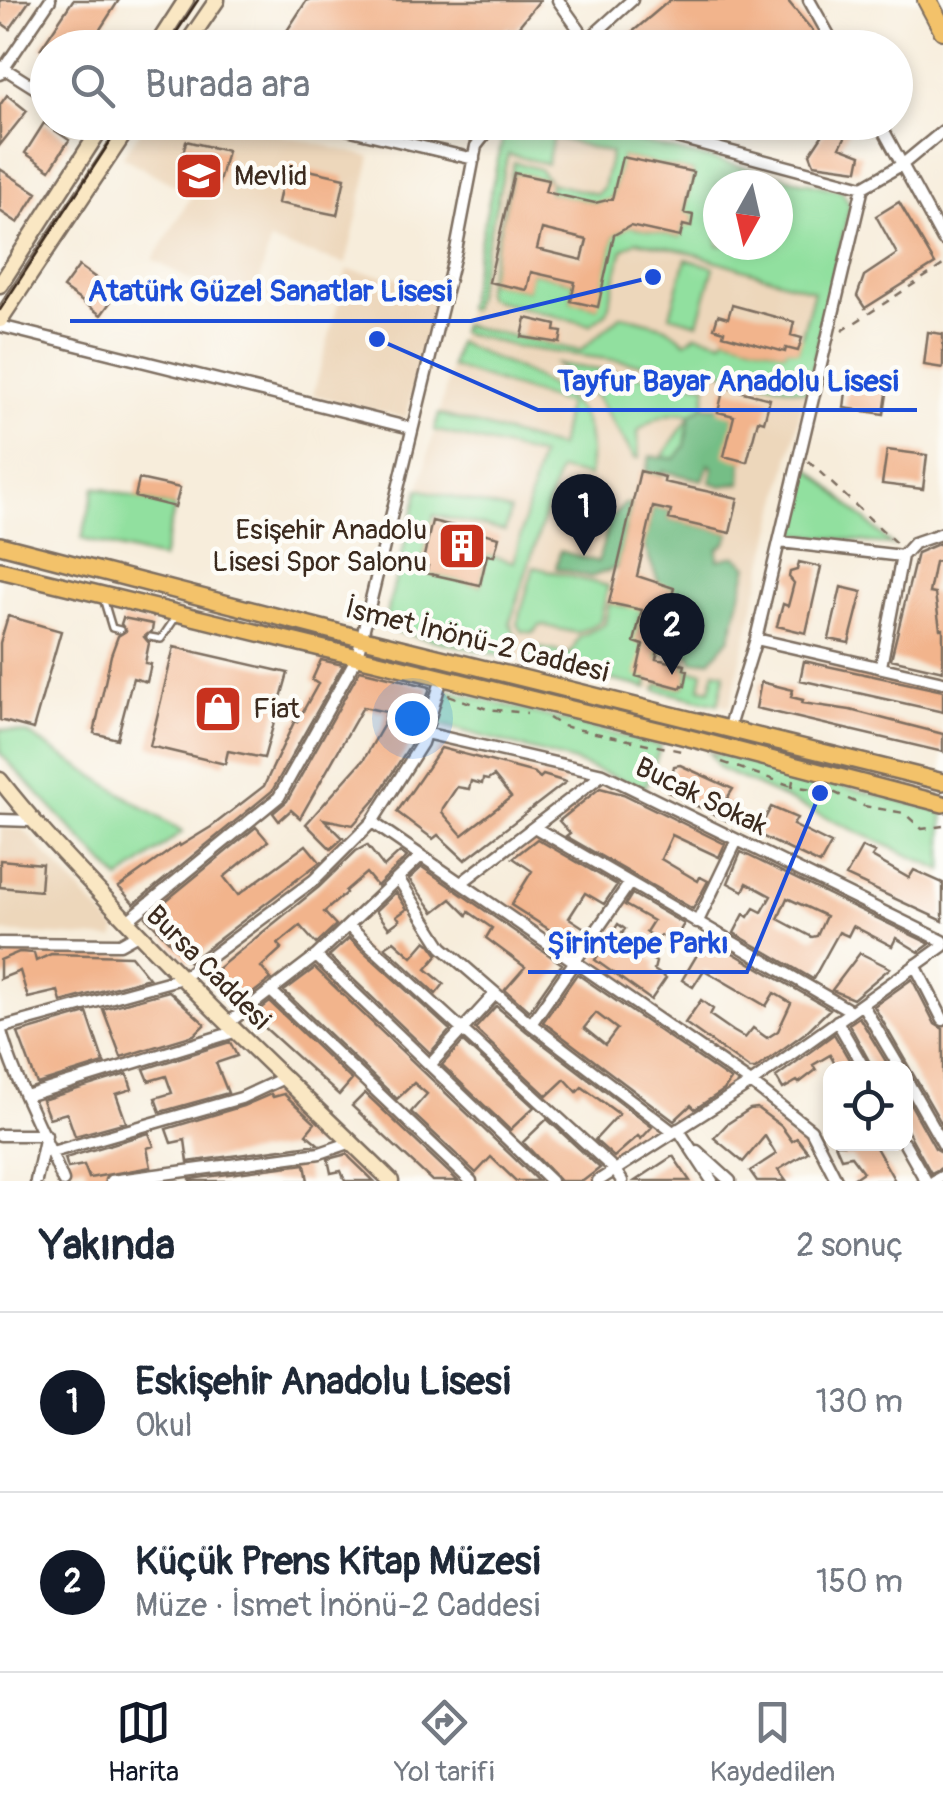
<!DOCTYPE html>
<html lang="tr">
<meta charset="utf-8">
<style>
body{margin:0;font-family:Pangolin,sans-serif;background:#f2f2f3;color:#1f2937}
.controls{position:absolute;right:30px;bottom:30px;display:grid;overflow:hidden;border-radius:20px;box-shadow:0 5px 15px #0003}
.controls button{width:90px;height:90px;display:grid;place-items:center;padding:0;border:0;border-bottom:2px solid #e0e1e3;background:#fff;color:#1f2937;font:50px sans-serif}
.compass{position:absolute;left:703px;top:170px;width:90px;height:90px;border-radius:50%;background:#fff;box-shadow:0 5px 15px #0003;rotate:188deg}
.you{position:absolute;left:412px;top:718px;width:35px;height:35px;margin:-25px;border:8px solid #fff;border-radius:50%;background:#1a73e8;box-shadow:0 0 0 15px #1a73e833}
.badge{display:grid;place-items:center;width:65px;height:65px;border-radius:50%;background:#111827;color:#fff;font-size:32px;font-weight:700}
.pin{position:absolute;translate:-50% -82px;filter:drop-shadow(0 2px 5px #0008)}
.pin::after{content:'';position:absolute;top:52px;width:35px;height:30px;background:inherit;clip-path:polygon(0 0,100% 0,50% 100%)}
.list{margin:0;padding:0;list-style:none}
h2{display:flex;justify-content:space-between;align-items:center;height:130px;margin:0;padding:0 40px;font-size:42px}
h2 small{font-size:32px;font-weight:400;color:#747a83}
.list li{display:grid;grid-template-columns:65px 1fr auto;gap:30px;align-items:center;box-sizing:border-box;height:180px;padding:0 40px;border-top:2px solid #e0e1e3}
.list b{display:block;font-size:38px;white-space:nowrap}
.list p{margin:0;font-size:32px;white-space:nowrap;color:#747a83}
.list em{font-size:32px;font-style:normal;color:#747a83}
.icon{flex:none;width:55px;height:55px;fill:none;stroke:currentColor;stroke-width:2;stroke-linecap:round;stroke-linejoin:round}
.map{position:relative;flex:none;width:943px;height:1181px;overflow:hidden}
.search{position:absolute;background:#fff;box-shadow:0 5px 15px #0003;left:30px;right:30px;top:30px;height:110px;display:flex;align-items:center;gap:25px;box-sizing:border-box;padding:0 35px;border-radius:55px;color:#747a83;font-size:38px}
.sheet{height:490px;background:#fff}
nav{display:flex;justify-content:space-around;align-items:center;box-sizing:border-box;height:140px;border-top:2px solid #e0e1e3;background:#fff;font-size:28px;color:#747a83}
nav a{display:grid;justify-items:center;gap:5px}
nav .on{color:#111827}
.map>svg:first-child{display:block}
.built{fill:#edd7bb;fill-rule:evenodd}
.green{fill:#91e09f;stroke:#66855e;stroke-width:2.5;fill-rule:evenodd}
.forest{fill:#74be86;stroke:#587452;stroke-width:2.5}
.building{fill:#f2b48c;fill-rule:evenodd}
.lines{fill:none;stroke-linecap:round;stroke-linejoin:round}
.service-casing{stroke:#7d6e60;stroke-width:10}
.minor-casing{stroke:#7d6e60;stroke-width:15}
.secondary-casing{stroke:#7d6e60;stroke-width:19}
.primary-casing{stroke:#7d6e60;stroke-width:20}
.trunk-casing{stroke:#7d6e60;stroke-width:22}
.path{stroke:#7d6e60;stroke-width:2.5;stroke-dasharray:8 8;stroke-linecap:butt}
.service{stroke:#fff;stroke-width:5}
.minor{stroke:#fff;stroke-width:10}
.secondary{stroke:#fae7c3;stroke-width:14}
.primary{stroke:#f3c26a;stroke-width:15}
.trunk{stroke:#f3c26a;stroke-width:18}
.tram{stroke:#3b2a1e;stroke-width:2.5}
.labels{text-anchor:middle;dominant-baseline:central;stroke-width:9;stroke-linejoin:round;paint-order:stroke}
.poi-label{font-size:28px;fill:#3b2a1e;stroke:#fdfcf7;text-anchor:start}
.street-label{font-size:28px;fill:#3b2a1e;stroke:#fdfcf7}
.leader{fill:none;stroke:#1d4ed8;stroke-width:4}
.callout-dot{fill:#1d4ed8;stroke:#fdfcf7;stroke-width:4}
.callout-label{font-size:30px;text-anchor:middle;font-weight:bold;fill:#1d4ed8;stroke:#fdfcf7;stroke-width:9;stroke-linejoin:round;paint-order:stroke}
</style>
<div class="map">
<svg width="943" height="1181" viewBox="0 0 943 1181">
<rect width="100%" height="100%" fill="#fdfcf7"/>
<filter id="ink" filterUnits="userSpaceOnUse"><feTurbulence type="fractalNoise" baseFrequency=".01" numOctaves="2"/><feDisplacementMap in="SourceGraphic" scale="20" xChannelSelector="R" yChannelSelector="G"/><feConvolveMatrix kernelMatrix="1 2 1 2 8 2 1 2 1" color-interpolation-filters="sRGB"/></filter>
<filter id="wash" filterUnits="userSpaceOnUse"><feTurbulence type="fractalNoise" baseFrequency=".0048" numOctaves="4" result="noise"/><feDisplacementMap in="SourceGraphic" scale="40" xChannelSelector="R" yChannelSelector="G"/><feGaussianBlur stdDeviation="2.25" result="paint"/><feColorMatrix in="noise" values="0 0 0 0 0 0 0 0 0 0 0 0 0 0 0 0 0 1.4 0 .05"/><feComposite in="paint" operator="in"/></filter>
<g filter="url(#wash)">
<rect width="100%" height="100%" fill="#f7eddb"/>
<path class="built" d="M147,122L234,123L371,157L346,264L270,242L258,288L203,287L153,260L192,195L122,157Z
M521,123H561L842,191L850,205L730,706L388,630L384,623L462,325L503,136ZM718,185H778V245H718Z
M347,270L441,284L406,418L313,395Z
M0,828L23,829L117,931L114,939L0,932Z"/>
<path class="green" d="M521,123H561L842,191L850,205L807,392L692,364L681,369L517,347L460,332L462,325L580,351L622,315L666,327L686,342L696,334L723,341L725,336L785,352L786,348L798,350L814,291L685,251L637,241L623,249L607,312L590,325L489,299L484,293L514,162L539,169L548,180L514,173L490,282L527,290L531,272L575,282L571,301L597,307L614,235L630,226L680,237L683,225L691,226L693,216L684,213L693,172L622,157L612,199L595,203L549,193L550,183L597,194L603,188L611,153L553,137L547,164L508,154L471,310L466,308L503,136ZM718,185H778V245H718Z
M686,259L714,267L698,323L670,315Z
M457,342C493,360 559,380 581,414C592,431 591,457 589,477L559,470L510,623L517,639L513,658L388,630L384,623L419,489L510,511L505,531L434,515L422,564L428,566L427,573L480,585L487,555L514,562L540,456L434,430L439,414L559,448L567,404L451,367Z
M556,364L707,385L704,406L690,416L685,446L676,459L662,457L690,416L686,413C667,413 653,418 638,431L639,458H635L597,398Z
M806,465L892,545L797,534L794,528Z
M95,487L175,507L162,559L82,539Z
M534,567L608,586L600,622L577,633L541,625L533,633L521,631L517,624Z
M609,603L627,607L644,605L658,648H664C659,662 647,673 647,688L525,661L527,648L531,646L570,654L579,637L605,624Z
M685,661L692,671L703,672L700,688L710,690L715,671L725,673L718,704L655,690L660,680V684L680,688L685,686L688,671L684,669Z
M448,690L661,746L645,788L571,761L438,724Z
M0,729L28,734L182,832L120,880L0,753Z
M709,752L943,812V871L720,769Z"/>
<path class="forest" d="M704,406L719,407L734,416L742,461L741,483L722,486L710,482L713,468L709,464L703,480L663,471L662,476L646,472L650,456L675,459L685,446L690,415Z
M625,504H632L618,567L591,577L556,568L560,551L598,562L610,519Z
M653,507L671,511L669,519L730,533L726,543L718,549V560L736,556L748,566L730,638L711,660L693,662L690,655L679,652V641L672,638L666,641L664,648L658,649L659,584L644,545Z"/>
<g id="blocks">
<path class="building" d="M0,0H30L10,29L0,22Z
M73,0H119L88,48H41Z
M307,0H540L514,32L508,27L494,48H286L279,43Z
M670,0H787L817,36L803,48H641L630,34Z
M7,95L27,111L0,145V105Z
M831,122L851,126L840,147L861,155L858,170L814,164L810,154Z
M44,123L69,140L50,170L25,153Z
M186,141L227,151L217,190L177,181Z
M622,157L693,172L684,213L693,215L691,227L683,225L680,237L630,226L614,235L598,307L571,301L575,282L531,272L527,290L489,282L514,173L548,180L545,192L595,203L612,199ZM542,229L587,240L582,260L537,249Z
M286,165L345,178L337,215L278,203Z
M0,169L37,193L18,223L0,211Z
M899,202L935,264L865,308L857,296L864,276L897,254L876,216Z
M79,266L117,293L101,315L63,288Z
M732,305L794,322L791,335L802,338L798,351L786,348L785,352L723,335L724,331L714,328L718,315L728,318Z
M526,318L556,325L555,331L562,332L560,343L522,337Z
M928,332L943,334V368L924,365Z
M848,375L889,380L884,414L844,408Z
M724,387L770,399L764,422L758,420L747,462L724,456L734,416L718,412Z
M887,450L927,455L923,489L882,484Z
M640,471L665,477L664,482L738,498L730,533L669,519L671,511L653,507L637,576L674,588L656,659L685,665L684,669L688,670L685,686L682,685L681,688L636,676L643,645L634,642L642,610L609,603Z
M139,479L180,488L175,507L135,497Z
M432,521L499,537L494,556L487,555L480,585L426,573L428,566L422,565Z
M943,542V560L935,562L929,593L935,594L940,629H943V671L891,659L917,553Z
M799,562L821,567L806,633L777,626L783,604L788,606L794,583L789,577L790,572L797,570Z
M841,587L862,592L849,643L829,639Z
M8,616L61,631L33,729L0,720V643Z
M123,618L153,624L152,631L144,637L149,643L145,663L151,664L147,682L133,678L117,739L94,733L111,655L118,636L126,631L121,624Z
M174,647L288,673L264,758L228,751L225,764L150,746Z
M321,660L343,665L272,791L134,904L119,887L179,844L180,846L211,827L264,786L295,720L297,722L318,684L312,680Z
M804,661L943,691V712L800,680Z
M360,670L430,687L414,739L375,800L353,825L324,819L343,838L331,849L306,824L364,759L383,726L386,712L363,707L300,818L291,810L279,821L273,813L287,801Z
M761,682L793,690L791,697L803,700L802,703L850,710L943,734V752L756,708Z
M441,748L535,773L540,778L543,775L566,782L465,860L438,835L433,839L397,812ZM494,776L511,797L462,835L442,812L443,808L457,787L469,789L471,781L482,784L483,779L488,780Z
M680,765L733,789L726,800L738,807L730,822L668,792L674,766Z
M600,788L623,794L725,844L719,857L672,835L661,859L698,881L700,877L708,881L693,909L566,836L570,833L559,821Z
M771,807L797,818L793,825L831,844L820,864L757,834Z
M256,827L268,841L224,877L238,895L306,845L320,862L189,962L146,917Z
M537,839L617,885L604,904L585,893L569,918L586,929L575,946L511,905L532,871L513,858Z
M367,845L384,867L400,852L407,857L377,886L366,873L345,891L346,893L324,912L336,925L316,944L300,926L278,944L282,948L261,967L271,979L235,1007L206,978L319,887L356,851Z
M862,847L875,853L872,857L909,878L914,870L943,883V921L846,876Z
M741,852L930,944L919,952L896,938L892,946L853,926L848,936L839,932L813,979L734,933L744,914L748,917L754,908L762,912L771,896L747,883L743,891L728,883ZM787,898L826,916L817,936L812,937L778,919Z
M0,860L42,864L40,891L0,887Z
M422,867L562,964L529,1011L505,990L525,967L486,938L492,928L469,912L467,915L451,899L434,912L409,879Z
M396,892L407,909L397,916L400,920L389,928L376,911Z
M632,894L684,924L673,942L661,935L657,940L646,932L653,921L625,905Z
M618,924L625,929L622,933L637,943L634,947L656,962L654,970L666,978L651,1000L595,960Z
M349,938L450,1030L430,1053L329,956Z
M707,938L830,1009L805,1033L755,1069H750L685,1023L701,1000L713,1009L710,1015L733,1031L745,1038L753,1028L767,1038L778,1031L791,1003L774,993L766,1006L704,970L693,987L682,980Z
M394,941L412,957L426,941L430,944L438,955L426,969L444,984L436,994L385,947Z
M19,952L34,953L36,961L51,954L131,956L149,978L61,1002L58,991L28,998L20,971L0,979V960Z
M860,953L890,968L853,999L832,990Z
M315,968L538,1181H516L491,1157L476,1173L411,1112L427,1094L414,1083L397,1099L284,991Z
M577,974L731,1080L724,1090L695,1109L691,1105L674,1121L543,1022ZM596,1013L617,1029L605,1045L584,1028Z
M912,979L935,1024L943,1029V1126L874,1006Z
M169,991L205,1024L194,1035L121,1057L103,1009Z
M270,1002L352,1080L339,1095L252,1016Z
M496,1006L526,1031L652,1127L641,1139L638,1136L614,1157L595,1140L619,1114L582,1087L577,1092L565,1079L547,1096L475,1029Z
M87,1013L104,1063L37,1084L18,1033Z
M859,1017L890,1068H873L849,1024Z
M834,1034L854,1068H837L830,1055L813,1065L816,1070L799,1083L797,1081L783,1089L776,1077Z
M230,1042L237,1056L216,1063L228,1093L160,1112L155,1098L172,1093L166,1076L149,1081L144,1069Z
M463,1042L534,1107L510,1130L442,1065Z
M127,1074L132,1089L116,1094L126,1122L75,1136L67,1113L49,1118L42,1100Z
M365,1093L458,1181H432L352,1106Z
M271,1094L273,1097L284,1094L315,1123L306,1134L318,1144L188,1162L185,1140L171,1143L166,1129L243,1106Z
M906,1096L935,1148L943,1153V1167L931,1173L906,1128Z
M757,1108L781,1126L792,1141L797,1138L808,1152L778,1170L786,1181H757L750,1171L776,1154L765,1136L743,1162L714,1138L727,1124L750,1109Z
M547,1119L600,1168L583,1181H560L523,1142Z
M149,1133L154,1146L147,1148L151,1167L89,1178L84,1165L68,1168L65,1158Z
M835,1144H874L895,1181H850L863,1172L851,1156L841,1158Z
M347,1154L350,1158L374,1181H345L341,1171L331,1173L328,1159Z
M673,1156L690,1181H635Z
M305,1164L308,1181H190V1179Z"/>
</g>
</g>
<g filter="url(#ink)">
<use href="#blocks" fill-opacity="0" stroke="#7d6e60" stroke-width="2.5"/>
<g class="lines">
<g class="service-casing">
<path id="service" d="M103,598L112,628L120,630
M150,637L161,639L176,617"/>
</g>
<g class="minor-casing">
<path id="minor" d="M558,0L587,41
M809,0L836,48
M579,48L632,0
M2,67L48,96
M0,74L50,0
M317,122L474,159
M620,122L863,187L903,164L943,131
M879,122L943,240
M0,326L411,428
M781,542L902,556L914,543L943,533
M756,639L943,682
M881,666L902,556
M728,730L756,639L863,187
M425,733L603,774L943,941
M0,820L32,821
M372,822L751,1083L811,1130L837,1181
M534,827L851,1011
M398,878L442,947L531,1024L673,1132
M461,883L603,774
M127,921L279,797L357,657L456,250L476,146L495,122
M697,923L737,840
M349,926L614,1169L622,1181
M0,943L120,944L138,934
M316,956L551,1181
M915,965L943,1020
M271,991L471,1181
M862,1004L900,1068
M837,1021L864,1068
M227,1024L316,956L421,856
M531,1024L629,884
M0,1028L182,978L314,880L372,822L422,743L442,678
M0,1028C14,1081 43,1130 63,1181
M430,1065L495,994
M906,1079L943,1144
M26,1096L234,1032
M678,1129L712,1181
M0,1135H46L36,1181
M905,1144L926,1181
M697,1151L730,1181
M52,1152L241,1098L284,1078
M111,1181L320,1153L352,1142
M598,1181L751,1083L943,946
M934,1181L943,1176"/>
</g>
<g class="secondary-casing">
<path id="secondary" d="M155,48L186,0
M184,48L217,0
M0,285L105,122
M0,320L132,122
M0,780C38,829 81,872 123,917C209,1008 301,1093 391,1181"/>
</g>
<g class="primary-casing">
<path id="primary" d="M0,545L360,638L943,782
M0,570L674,734L943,804"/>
</g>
<g class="trunk-casing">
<path id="trunk" d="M927,0L943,30"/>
</g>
<path class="path" d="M842,331L943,265
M808,461L897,544
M448,695L487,709L527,713
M549,718L562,726L686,752
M722,762L792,786
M793,780L792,786L833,792L864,806L904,813L922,829L943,826"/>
<use href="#service" class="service"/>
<use href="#minor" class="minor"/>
<use href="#secondary" class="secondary"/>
<use href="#primary" class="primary"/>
<use href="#trunk" class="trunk"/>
<path class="tram" d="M166,48L198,0
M0,310L123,122"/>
</g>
</g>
<defs>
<g id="school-square" transform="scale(2.5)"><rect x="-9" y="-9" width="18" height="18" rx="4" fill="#c8321e" stroke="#fdfcf7"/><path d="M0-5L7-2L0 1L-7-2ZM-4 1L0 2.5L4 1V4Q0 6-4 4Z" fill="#fff"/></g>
<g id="building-square" transform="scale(2.5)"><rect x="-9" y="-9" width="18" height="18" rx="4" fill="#c8321e" stroke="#fdfcf7"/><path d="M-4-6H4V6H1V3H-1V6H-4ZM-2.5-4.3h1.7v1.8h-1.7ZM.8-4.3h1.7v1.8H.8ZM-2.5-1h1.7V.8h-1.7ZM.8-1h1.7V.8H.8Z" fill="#fff"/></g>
<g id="shop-square" transform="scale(2.5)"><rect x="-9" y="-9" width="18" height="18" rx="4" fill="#c8321e" stroke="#fdfcf7"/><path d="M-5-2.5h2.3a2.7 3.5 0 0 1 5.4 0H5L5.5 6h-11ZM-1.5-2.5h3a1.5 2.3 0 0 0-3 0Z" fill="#fff"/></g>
</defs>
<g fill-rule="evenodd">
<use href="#school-square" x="199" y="176"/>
<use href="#building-square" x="462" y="546"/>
<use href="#shop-square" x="218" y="709"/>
</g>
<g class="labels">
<g class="poi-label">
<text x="234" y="176">Mevlid</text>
<text x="427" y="530" text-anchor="end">Esişehir Anadolu<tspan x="427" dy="32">Lisesi Spor Salonu</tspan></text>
<text x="253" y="709">Fiat</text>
</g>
<g class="street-label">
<text transform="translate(477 641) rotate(14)">İsmet İnönü-2 Caddesi</text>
<text transform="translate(701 797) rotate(26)">Bucak Sokak</text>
<text transform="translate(208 968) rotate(45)">Bursa Caddesi</text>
</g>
</g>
<path class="leader" d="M653 277L471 321H70M377 339L538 410H917M820 793L747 972H528"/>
<g class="callout-dot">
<circle cx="653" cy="277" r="10"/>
<circle cx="377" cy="339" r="10"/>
<circle cx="820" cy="793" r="10"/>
</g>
<g class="callout-label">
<text x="270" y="301">Atatürk Güzel Sanatlar Lisesi</text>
<text x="728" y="391">Tayfur Bayar Anadolu Lisesi</text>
<text x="638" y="953">Şirintepe Parkı</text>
</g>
</svg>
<div class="controls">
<button><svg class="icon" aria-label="locate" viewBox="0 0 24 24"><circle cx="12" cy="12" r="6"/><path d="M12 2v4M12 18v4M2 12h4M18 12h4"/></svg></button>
</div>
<svg class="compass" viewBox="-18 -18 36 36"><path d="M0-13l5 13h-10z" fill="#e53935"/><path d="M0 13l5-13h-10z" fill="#747a83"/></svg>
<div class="you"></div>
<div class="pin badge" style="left:584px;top:556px">1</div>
<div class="pin badge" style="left:672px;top:675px">2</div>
<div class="search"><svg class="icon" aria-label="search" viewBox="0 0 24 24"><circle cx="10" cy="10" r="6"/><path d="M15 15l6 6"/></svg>Burada ara</div>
</div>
<section class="sheet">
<h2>Yakında<small>2 sonuç</small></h2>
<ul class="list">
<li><span class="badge">1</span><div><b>Eskişehir Anadolu Lisesi</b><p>Okul</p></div><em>130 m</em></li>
<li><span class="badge">2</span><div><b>Küçük Prens Kitap Müzesi</b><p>Müze · İsmet İnönü-2 Caddesi</p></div><em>150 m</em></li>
</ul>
</section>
<nav>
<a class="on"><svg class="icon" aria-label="map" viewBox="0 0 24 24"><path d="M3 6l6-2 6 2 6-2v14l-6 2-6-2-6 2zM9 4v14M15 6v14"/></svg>Harita</a>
<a><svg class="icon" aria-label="directions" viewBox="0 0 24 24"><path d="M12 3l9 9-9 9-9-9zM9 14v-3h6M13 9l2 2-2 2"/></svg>Yol tarifi</a>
<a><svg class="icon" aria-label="saved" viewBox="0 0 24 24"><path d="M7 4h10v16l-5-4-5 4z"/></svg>Kaydedilen</a>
</nav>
